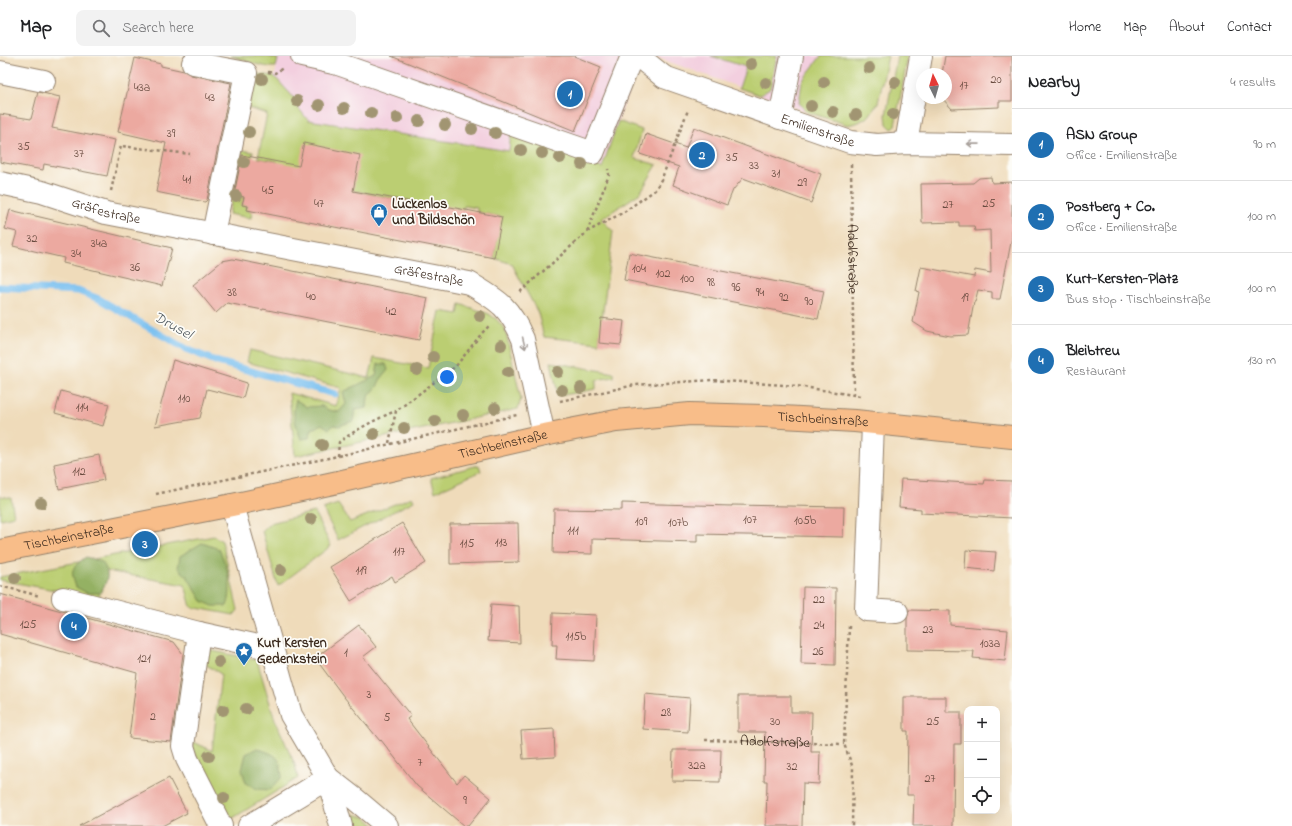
<!DOCTYPE html>
<meta charset="utf-8">
<style>
body{margin:0;font-family:"Indie Flower",sans-serif;background:#f2f2f2;color:#202124}
.controls{position:absolute;right:12px;bottom:12px;display:grid;overflow:hidden;border-radius:8px;box-shadow:0 4px 16px #0002}
.controls button{width:36px;height:36px;display:grid;place-items:center;padding:0;border:0;border-bottom:1px solid #e0e0e0;background:#fff;color:#202124;font:20px sans-serif}
.compass{position:absolute;left:916px;top:12px;width:36px;height:36px;border-radius:50%;background:#fff;box-shadow:0 4px 16px #0002;rotate:355deg}
.you{position:absolute;left:447px;top:321px;width:14px;height:14px;margin:-10px;border:3px solid #fff;border-radius:50%;background:#1a73e8;box-shadow:0 0 0 6px #1a73e833}
.badge{display:grid;place-items:center;width:26px;height:26px;border-radius:50%;background:#1f6fb2;color:#fff;font-size:13px;font-weight:700}
.pin{position:absolute;translate:-50% -50%;border:2px solid #fff;box-shadow:0 1px 4px #0006}
.list{margin:0;padding:0;list-style:none}
h2{display:flex;justify-content:space-between;align-items:center;height:52px;margin:0;padding:0 16px;font-size:17px}
h2 small{font-size:13px;font-weight:400;color:#757577}
.list li{display:grid;grid-template-columns:26px 1fr auto;gap:12px;align-items:center;box-sizing:border-box;height:72px;padding:0 16px;border-top:1px solid #e0e0e0}
.list b{display:block;font-size:15px;white-space:nowrap}
.list p{margin:0;font-size:13px;white-space:nowrap;color:#757577}
.list em{font-size:13px;font-style:normal;color:#757577}
.icon{flex:none;width:22px;height:22px;fill:none;stroke:currentColor;stroke-width:2;stroke-linecap:round;stroke-linejoin:round}
.map{position:relative;flex:none;width:1012px;height:770px;overflow:hidden}
header{display:flex;align-items:center;gap:24px;box-sizing:border-box;height:56px;padding:0 20px;background:#fff;border-bottom:1px solid #e0e0e0}
header strong{font-size:19px}
nav{display:flex;gap:22px;margin-inline-start:auto;font-size:14px}
.search{width:280px;height:36px;background:#f2f2f2;display:flex;align-items:center;gap:10px;box-sizing:border-box;padding:0 14px;border-radius:8px;color:#757577;font-size:15px}
main{display:flex}
aside{flex:1;background:#fff}
.map>svg:first-child{display:block}
.built{fill:#f3cfdf}
.green{fill:#bbce72;stroke:#7b7c48}
.forest{fill:#94b164;stroke:#686e41}
.lines{fill:none;stroke-linecap:round;stroke-linejoin:round}
.stream{stroke:#79c0f0;stroke-width:7}
.building{fill:#eca9a0}
.minor-casing{stroke:#95826c;stroke-width:24}
.major-casing{stroke:#95826c;stroke-width:24}
.path{stroke:#95826c;stroke-width:2.5;stroke-dasharray:3 3;stroke-linecap:butt}
.minor{stroke:#fff;stroke-width:22}
.major{stroke:#f8bd89;stroke-width:22}
.tree{fill:#a19572}
.oneway{stroke:#a79f9a}
.labels{text-anchor:middle;dominant-baseline:central;stroke-width:3.5;stroke-linejoin:round;paint-order:stroke}
.number-label{font-size:12px;fill:#674a3e}
.street-label{font-size:14px;fill:#3b2a1e;stroke:#fdfcf7}
.poi-label{font-size:14px;font-weight:bold;fill:#3b2a1e;stroke:#fdfcf7;text-anchor:start}
.water-label{font-size:15px;font-style:italic;fill:#4e575d;stroke:#fdfcf7}
</style>
<header>
<strong>Map</strong>
<div class="search"><svg class="icon" aria-label="search" viewBox="0 0 24 24"><circle cx="10" cy="10" r="6"/><path d="M15 15l6 6"/></svg>Search here</div>
<nav><a>Home</a><a>Map</a><a>About</a><a>Contact</a></nav>
</header>
<main>
<div class="map">
<svg width="1012" height="770" viewBox="0 0 1012 770">
<rect width="100%" height="100%" fill="#fdfcf7"/>
<filter id="ink" filterUnits="userSpaceOnUse"><feTurbulence type="fractalNoise" baseFrequency=".025" numOctaves="2"/><feDisplacementMap in="SourceGraphic" scale="8" xChannelSelector="R" yChannelSelector="G"/><feConvolveMatrix kernelMatrix="1 2 1 2 8 2 1 2 1" color-interpolation-filters="sRGB"/></filter>
<filter id="wash" filterUnits="userSpaceOnUse"><feTurbulence type="fractalNoise" baseFrequency=".012" numOctaves="4" result="noise"/><feDisplacementMap in="SourceGraphic" scale="16" xChannelSelector="R" yChannelSelector="G"/><feGaussianBlur stdDeviation="0.9" result="paint"/><feColorMatrix in="noise" values="0 0 0 0 0 0 0 0 0 0 0 0 0 0 0 0 0 1.4 0 .05"/><feComposite in="paint" operator="in"/></filter>
<g filter="url(#wash)">
<rect width="100%" height="100%" fill="#efdbba"/>
<path class="built" d="M265,0H641L599,118L267,58L278,4Z
M653,0H888L878,47L869,60L859,66L848,69L807,56Z"/>
<path class="green" d="M230,0H265L278,3L276,11C261,12 246,4 230,0Z
M711,0H777L770,33L760,39L739,32L746,11Z
M821,0H888L878,47L869,60L859,66L848,69L807,56L799,47L802,25Z
M897,0H908L895,69L892,73L887,68L886,59Z
M256,18L274,20L295,43V48L308,64L509,95L511,77L602,112L618,65L642,74L634,102L657,109L640,137L601,163L613,175L599,287L544,281L538,257L512,208L494,202L501,161L477,156V152L464,150L463,154L439,151L349,134L276,112L277,105L258,102L267,58L248,52Z
M242,94L253,96L246,130L243,129L241,141H244L242,149L248,151V155H252L251,162L229,158Z
M460,248L489,258L496,263L505,273L521,343L518,353L295,400L289,337L336,350L341,332L247,306L250,294L369,322L374,302L428,312L440,255L458,258Z
M551,306L614,317V321L596,324V333L563,339L557,334Z
M479,409L481,415L435,436L431,422Z
M0,440L11,442L14,460L0,463Z
M412,441L414,445L338,484L323,453L338,448L350,466Z
M314,456L331,490L278,530L262,475L270,467Z
M214,480L222,485L238,554L234,559L191,551L185,529L95,513L100,533L99,542L0,524V521Z
M208,594L257,604L274,661L295,709L298,722L233,762H229L192,693L194,686L212,695L221,618L205,608Z
M352,758L365,761L375,770H354L350,762Z"/>
<path class="forest" d="M378,308H386L388,314L380,324L377,331L368,341L367,352L355,354L353,365L339,370L334,369L329,373L322,368L312,373L309,382L301,383C296,370 291,358 296,344L307,351L322,350L328,354L339,356L346,348L343,336L376,320Z
M202,487L219,493C227,510 234,532 227,550H213L202,545L187,520L178,512L180,500Z
M86,501L102,506C111,519 107,525 100,537H87L76,531C70,514 71,512 86,501Z
M257,692C277,700 280,699 282,721L270,734L257,733L246,727L242,714L246,698Z"/>
<g class="lines">
<path class="stream" d="M0,231L78,235L99,243L186,293L218,306L335,338"/>
</g>
<g id="blocks">
<path class="building" d="M391,0H574L601,11L575,75Z
M945,0H1012V45H999V51L952,53L942,42H946V18H942Z
M135,2L161,8V10L184,15L191,19L231,27L207,144L205,146L156,136L166,87L118,76Z
M38,36L60,41L52,72L115,84L107,120L44,108L43,114L0,106V58L31,63Z
M694,71L821,118L811,147L743,122L733,134L727,149L673,129L679,111L640,98L646,78L686,92Z
M304,87L360,99L353,135L439,151L440,149L502,161L494,202L247,154L248,150L242,149L244,141L234,139L242,99L299,110Z
M991,121L992,127L1012,126V181L1000,243H992V236L978,234L975,246H974L968,279L950,280L927,275L913,266L919,236L916,235L921,211L974,221L975,214L991,217L990,174L975,175L974,170H959V166L922,167L921,128L973,127L979,122Z
M10,154L172,192L162,230L63,207L64,202L13,190L17,176L5,173Z
M629,197L824,235L818,263L624,224Z
M233,203L428,242L419,284L263,253V254L227,247L216,257L193,229L222,205Z
M601,262L624,265L621,289L599,287Z
M173,304L247,327L243,342L207,333L200,362L155,370Z
M61,335L109,348L103,370L55,357Z
M99,399L104,424L59,433L54,408Z
M901,423L984,428L985,424L1012,425V462L921,457V453L899,451Z
M622,447L732,450V449L844,451L843,481L697,478V486L592,483V498L553,497L554,453L622,454Z
M402,467L426,507L395,526L392,520L351,545L330,511Z
M518,467L519,506L450,508V468Z
M966,494L996,496L994,515L965,512Z
M803,531L836,532L835,609L801,608Z
M0,538L174,586L183,598L171,686L129,682L137,617L0,578Z
M491,548L519,550L520,587L488,585Z
M909,554L950,555V569L1008,574L1005,605L973,602L974,595L907,594V563Z
M553,557L596,559L594,605L556,603L557,589H552Z
M359,569L376,591L363,601L411,660L407,663L457,727L464,719L491,742L468,770H464L417,730L381,684L380,685L344,641L315,602Z
M645,638L690,642L688,676L643,673Z
M738,640H791V656H812L811,696H820L819,728L803,727L802,770H766L767,725H764L765,676H738Z
M904,641H946V656H961V688H954L953,770H913L914,739H907L908,675H904Z
M554,673L555,701L523,703L521,675Z
M673,694H721L720,726L672,725Z
M169,722L187,757L162,770H79Z"/>
</g>
</g>
<g filter="url(#ink)">
<use href="#blocks" fill-opacity="0" stroke="#95826c" stroke-width="1"/>
<g class="lines">
<g class="minor-casing">
<g id="minor">
<path d="M302,0L338,8L593,97L632,0"/>
<path id="s3" d="M638,0L664,21L850,86L877,89L906,87L1012,89"/>
<path d="M193,7L246,17L213,178"/>
<path d="M0,16L44,25"/>
<path d="M780,62L792,0"/>
<path d="M906,87L921,0"/>
<path id="s4" d="M0,127L42,136L106,157L469,227C499,245 509,250 523,283L544,379"/>
<path d="M873,368L866,554L897,556"/>
<path d="M232,449L291,659L328,722L355,743L387,770"/>
<path d="M63,542L199,577L272,593"/>
<path d="M199,577L183,690L187,703L221,770"/>
<path d="M328,722L341,770"/>
<path d="M249,770L328,722"/>
</g>
</g>
<g class="major-casing">
<g id="major">
<path id="s5" d="M0,495L232,449L338,426L544,379L616,365L690,358L764,360L855,365L1012,381"/>
</g>
</g>
<g class="path">
<path d="M268,16L275,17L283,12"/>
<path id="s1" d="M851,108L854,339"/>
<path d="M111,135L121,90L190,98"/>
<path d="M587,176L624,156L655,134L662,122L688,54"/>
<path d="M520,236L587,176L609,119L608,113"/>
<path d="M560,345L635,329L712,324L797,330L860,340"/>
<path d="M389,387L396,355L456,310L482,277L490,269"/>
<path d="M338,400L339,386C357,373 375,364 395,355"/>
<path d="M156,438L338,400L517,359"/>
<path d="M0,530L40,540"/>
<path d="M849,570L844,688L853,712L852,770"/>
<path id="s2" d="M705,684L844,688"/>
</g>
<use href="#minor" class="minor"/>
<use href="#major" class="major"/>
</g>
<g class="tree">
<circle cx="751" cy="8" r="6"/>
<circle cx="869" cy="12" r="6"/>
<circle cx="262" cy="23" r="6"/>
<circle cx="824" cy="26" r="6"/>
<circle cx="895" cy="26" r="6"/>
<circle cx="766" cy="27" r="6"/>
<circle cx="297" cy="45" r="6"/>
<circle cx="319" cy="49" r="6"/>
<circle cx="811" cy="50" r="6"/>
<circle cx="344" cy="52" r="6"/>
<circle cx="833" cy="56" r="6"/>
<circle cx="371" cy="57" r="6"/>
<circle cx="893" cy="58" r="6"/>
<circle cx="856" cy="59" r="6"/>
<circle cx="397" cy="62" r="6"/>
<circle cx="419" cy="65" r="6"/>
<circle cx="445" cy="69" r="6"/>
<circle cx="472" cy="73" r="6"/>
<circle cx="249" cy="76" r="6"/>
<circle cx="495" cy="77" r="6"/>
<circle cx="521" cy="94" r="6"/>
<circle cx="542" cy="97" r="6"/>
<circle cx="560" cy="102" r="6"/>
<circle cx="244" cy="106" r="6"/>
<circle cx="582" cy="108" r="6"/>
<circle cx="236" cy="140" r="6"/>
<circle cx="480" cy="260" r="6"/>
<circle cx="501" cy="289" r="6"/>
<circle cx="433" cy="301" r="6"/>
<circle cx="417" cy="314" r="6"/>
<circle cx="508" cy="316" r="6"/>
<circle cx="558" cy="316" r="6"/>
<circle cx="581" cy="332" r="6"/>
<circle cx="562" cy="334" r="6"/>
<circle cx="495" cy="352" r="6"/>
<circle cx="463" cy="359" r="6"/>
<circle cx="435" cy="365" r="6"/>
<circle cx="404" cy="372" r="6"/>
<circle cx="374" cy="378" r="6"/>
<circle cx="322" cy="389" r="6"/>
<circle cx="41" cy="447" r="6"/>
<circle cx="311" cy="463" r="6"/>
<circle cx="281" cy="514" r="6"/>
<circle cx="15" cy="522" r="6"/>
<circle cx="219" cy="606" r="6"/>
<circle cx="246" cy="653" r="6"/>
<circle cx="223" cy="654" r="6"/>
<circle cx="209" cy="700" r="6"/>
<circle cx="224" cy="742" r="6"/>
</g>
<defs><path id="oneway-shaft" d="M-6 0H5M1.5-3L5.5 0L1.5 3" fill="none" stroke-width="1.6" stroke-linecap="round" stroke-linejoin="round"/></defs>
<g class="oneway">
<use href="#oneway-shaft" transform="translate(973 88) rotate(-179)"/>
<use href="#oneway-shaft" transform="translate(524 287) rotate(76)"/>
</g>
</g>
<defs>
<g id="shop-pin" transform="scale(0.9)"><path d="M0 17L-7.5 6A9.5 9.5 0 1 1 7.5 6Z" fill="#1f6fb2" stroke="#fdfcf7"/><path d="M-5-2.5h2.3a2.7 3.5 0 0 1 5.4 0H5L5.5 6h-11ZM-1.5-2.5h3a1.5 2.3 0 0 0-3 0Z" fill="#fff"/></g>
<g id="sight-pin" transform="scale(0.9)"><path d="M0 17L-7.5 6A9.5 9.5 0 1 1 7.5 6Z" fill="#1f6fb2" stroke="#fdfcf7"/><path d="M0-6L1.8-2.2L6-1.7L2.9 1.2L3.7 5.4L0 3.3L-3.7 5.4L-2.9 1.2L-6-1.7L-1.8-2.2Z" fill="#fff"/></g>
</defs>
<g fill-rule="evenodd">
<use href="#shop-pin" x="379" y="156"/>
<use href="#sight-pin" x="244" y="595"/>
</g>
<g class="labels">
<g class="number-label">
<text x="996" y="24">20</text>
<text x="964" y="30">17</text>
<text x="142" y="32">43a</text>
<text x="210" y="42">43</text>
<text x="171" y="78">39</text>
<text x="24" y="91">35</text>
<text x="79" y="98">37</text>
<text x="732" y="102">35</text>
<text x="754" y="110">33</text>
<text x="776" y="118">31</text>
<text x="187" y="124">41</text>
<text x="802" y="127">29</text>
<text x="268" y="135">45</text>
<text x="319" y="148">47</text>
<text x="989" y="148">25</text>
<text x="948" y="149">27</text>
<text x="32" y="183">32</text>
<text x="99" y="188">34a</text>
<text x="76" y="198">34</text>
<text x="135" y="212">36</text>
<text x="639" y="213">104</text>
<text x="663" y="218">102</text>
<text x="687" y="223">100</text>
<text x="711" y="227">98</text>
<text x="736" y="232">96</text>
<text x="232" y="237">38</text>
<text x="760" y="237">94</text>
<text x="311" y="241">40</text>
<text x="784" y="242">92</text>
<text x="965" y="242">19</text>
<text x="809" y="246">90</text>
<text x="391" y="256">42</text>
<text x="184" y="343">110</text>
<text x="82" y="352">114</text>
<text x="79" y="416">112</text>
<text x="750" y="464">107</text>
<text x="805" y="465">105b</text>
<text x="641" y="466">109</text>
<text x="678" y="467">107b</text>
<text x="573" y="475">111</text>
<text x="501" y="487">113</text>
<text x="467" y="488">115</text>
<text x="399" y="496">117</text>
<text x="361" y="515">119</text>
<text x="819" y="544">22</text>
<text x="28" y="569">125</text>
<text x="819" y="570">24</text>
<text x="928" y="574">23</text>
<text x="576" y="581">115b</text>
<text x="990" y="588">103a</text>
<text x="818" y="596">26</text>
<text x="346" y="597">1</text>
<text x="144" y="603">121</text>
<text x="369" y="639">3</text>
<text x="666" y="657">28</text>
<text x="153" y="661">2</text>
<text x="387" y="662">5</text>
<text x="775" y="666">30</text>
<text x="933" y="666">25</text>
<text x="420" y="707">7</text>
<text x="697" y="710">32a</text>
<text x="792" y="711">32</text>
<text x="930" y="723">27</text>
<text x="465" y="745">9</text>
</g>
<g class="street-label">
<text stroke="none"><textPath href="#s3" startOffset="196">Emilienstraße</textPath></text>
<text stroke="none"><textPath href="#s4" startOffset="110">Gräfestraße</textPath></text>
<text stroke="none"><textPath href="#s1" startOffset="95">Adolfstraße</textPath></text>
<text stroke="none"><textPath href="#s4" startOffset="439">Gräfestraße</textPath></text>
<text stroke="none"><textPath href="#s5" startOffset="837">Tischbeinstraße</textPath></text>
<text stroke="none"><textPath href="#s5" startOffset="514">Tischbeinstraße</textPath></text>
<text stroke="none"><textPath href="#s5" startOffset="70">Tischbeinstraße</textPath></text>
<text stroke="none"><textPath href="#s2" startOffset="70">Adolfstraße</textPath></text>
</g>
<g class="poi-label">
<text x="392" y="148">Lückenlos<tspan x="392" dy="16">und Bildschön</tspan></text>
<text x="257" y="587">Kurt Kersten<tspan x="257" dy="16">Gedenkstein</tspan></text>
</g>
<g class="water-label">
<text transform="translate(173 270) rotate(29)">Drusel</text>
</g>
</g>
</svg>
<div class="controls">
<button>+</button>
<button>−</button>
<button><svg class="icon" aria-label="locate" viewBox="0 0 24 24"><circle cx="12" cy="12" r="6"/><path d="M12 2v4M12 18v4M2 12h4M18 12h4"/></svg></button>
</div>
<svg class="compass" viewBox="-18 -18 36 36"><path d="M0-13l5 13h-10z" fill="#e53935"/><path d="M0 13l5-13h-10z" fill="#757577"/></svg>
<div class="you"></div>
<div class="pin badge" style="left:570px;top:38px">1</div>
<div class="pin badge" style="left:702px;top:99px">2</div>
<div class="pin badge" style="left:145px;top:488px">3</div>
<div class="pin badge" style="left:74px;top:570px">4</div>
</div>
<aside>
<h2>Nearby<small>4 results</small></h2>
<ul class="list">
<li><span class="badge">1</span><div><b>ASN Group</b><p>Office · Emilienstraße</p></div><em>90 m</em></li>
<li><span class="badge">2</span><div><b>Postberg + Co.</b><p>Office · Emilienstraße</p></div><em>100 m</em></li>
<li><span class="badge">3</span><div><b>Kurt-Kersten-Platz</b><p>Bus stop · Tischbeinstraße</p></div><em>100 m</em></li>
<li><span class="badge">4</span><div><b>Bleibtreu</b><p>Restaurant</p></div><em>130 m</em></li>
</ul>
</aside>
</main>
